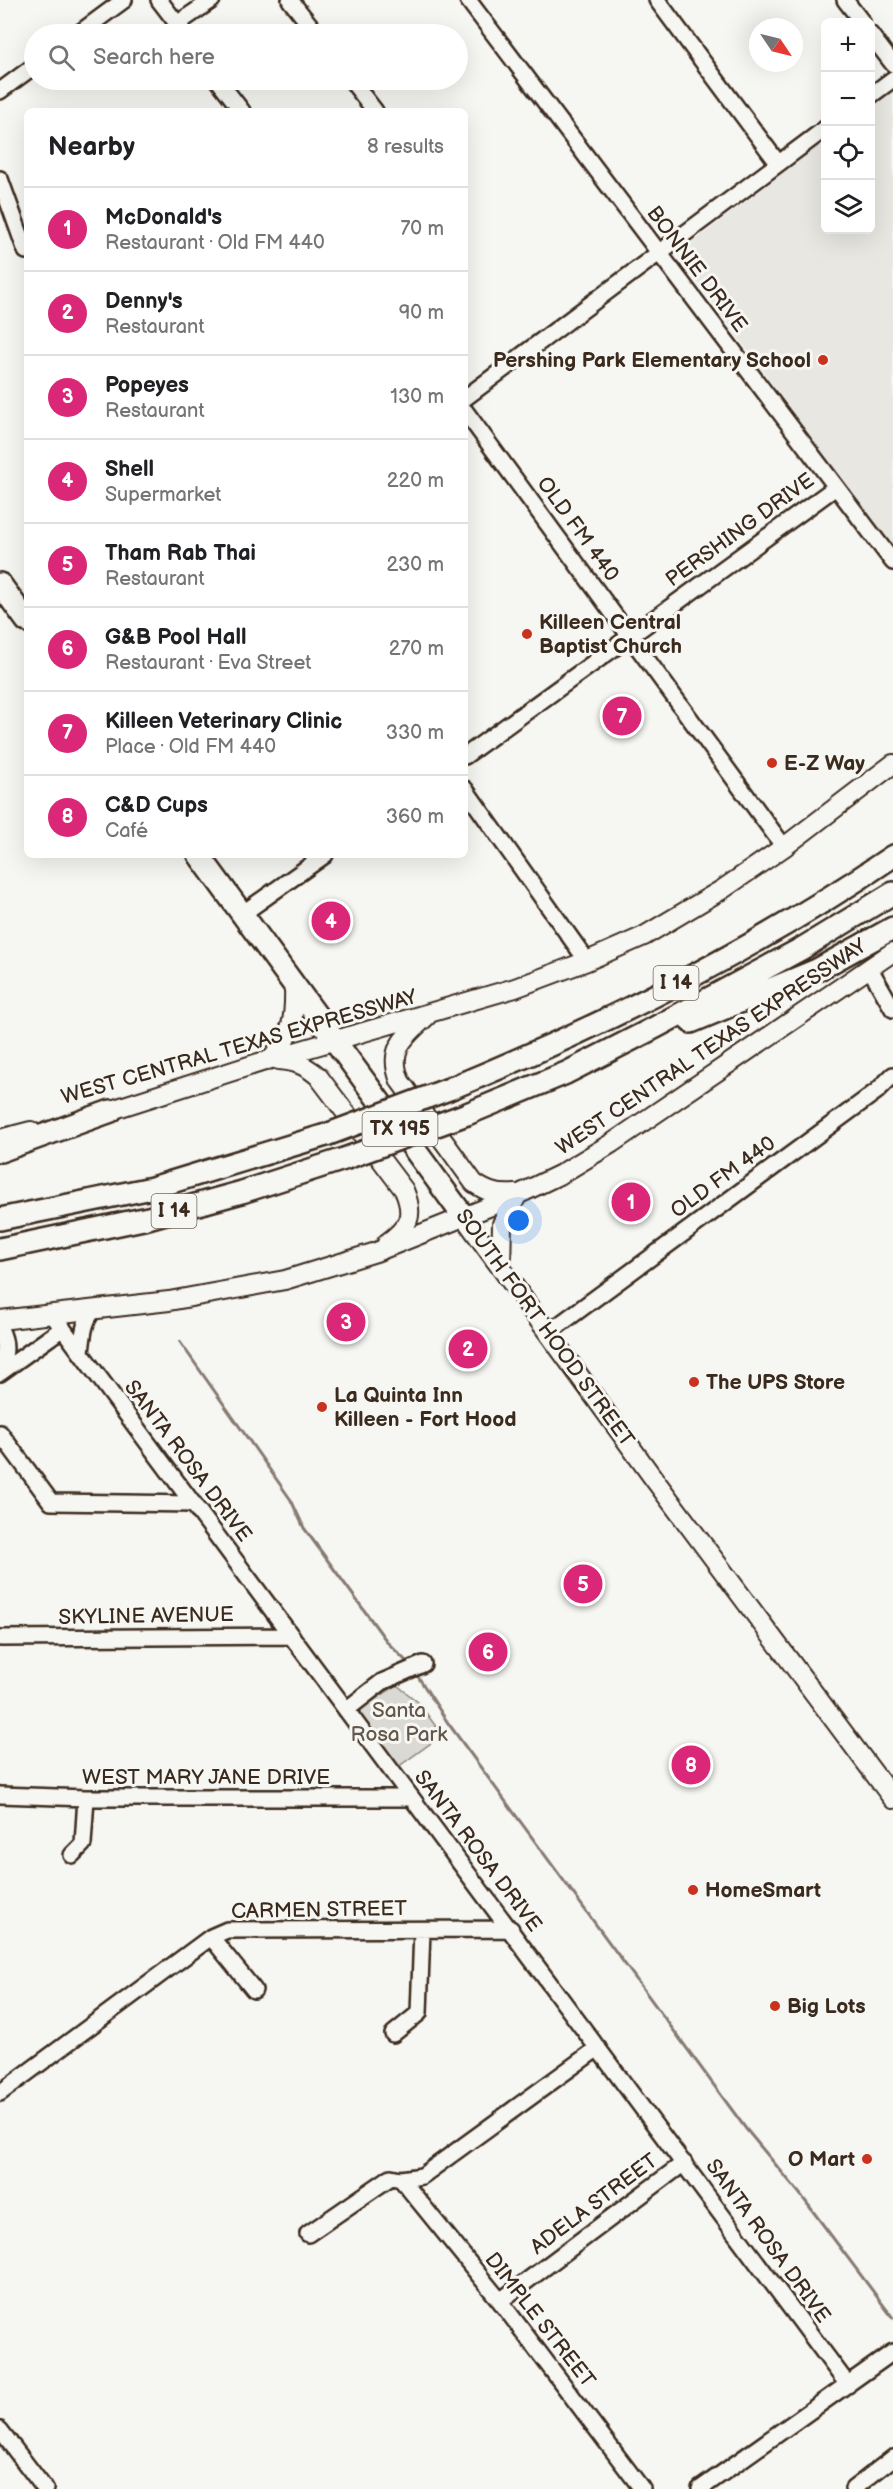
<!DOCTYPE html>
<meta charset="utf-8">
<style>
body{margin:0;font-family:"Balsamiq Sans",sans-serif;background:#f2f2f2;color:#202124}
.controls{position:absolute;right:18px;top:18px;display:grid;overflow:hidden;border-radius:9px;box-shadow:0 6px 24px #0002}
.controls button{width:54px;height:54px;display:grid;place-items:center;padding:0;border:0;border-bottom:2px solid #e0e0e0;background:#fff;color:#202124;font:30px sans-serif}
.compass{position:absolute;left:749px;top:18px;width:54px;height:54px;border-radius:50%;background:#fff;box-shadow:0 6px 24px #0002;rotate:125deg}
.you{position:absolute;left:519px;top:1221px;width:21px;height:21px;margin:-15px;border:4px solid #fff;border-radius:50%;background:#1a73e8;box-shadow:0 0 0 9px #1a73e833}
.badge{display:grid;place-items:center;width:39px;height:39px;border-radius:50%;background:#db2777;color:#fff;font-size:20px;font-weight:700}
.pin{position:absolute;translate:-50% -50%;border:3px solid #fff;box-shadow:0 2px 6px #0006}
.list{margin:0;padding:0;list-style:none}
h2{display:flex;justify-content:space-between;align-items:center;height:78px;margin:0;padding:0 24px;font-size:26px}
h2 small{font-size:20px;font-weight:400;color:#757577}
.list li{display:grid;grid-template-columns:39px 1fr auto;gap:18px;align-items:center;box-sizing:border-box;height:84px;padding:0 24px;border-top:2px solid #e0e0e0}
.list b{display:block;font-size:22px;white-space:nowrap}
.list p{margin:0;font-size:20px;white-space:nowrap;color:#757577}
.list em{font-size:20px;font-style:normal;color:#757577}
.icon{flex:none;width:33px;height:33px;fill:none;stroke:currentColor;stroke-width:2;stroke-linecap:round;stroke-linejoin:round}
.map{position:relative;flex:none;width:893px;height:2489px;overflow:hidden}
.search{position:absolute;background:#fff;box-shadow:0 6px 24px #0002;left:24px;top:24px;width:444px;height:66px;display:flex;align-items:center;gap:15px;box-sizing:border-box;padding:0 21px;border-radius:33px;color:#757577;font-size:22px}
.panel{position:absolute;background:#fff;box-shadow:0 6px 24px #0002;left:24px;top:108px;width:444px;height:750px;border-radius:9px}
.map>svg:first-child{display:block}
.built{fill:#e8e7e2}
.green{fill:#dad9d3;stroke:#8a8278;stroke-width:1.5}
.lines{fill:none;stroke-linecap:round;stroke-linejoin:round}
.stream{stroke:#857a71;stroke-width:3}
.minor-casing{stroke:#3b2a1e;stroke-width:20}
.major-casing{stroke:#3b2a1e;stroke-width:22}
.highway-casing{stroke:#3b2a1e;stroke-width:26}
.minor{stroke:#f6f6f2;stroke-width:15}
.major{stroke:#f6f6f2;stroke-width:18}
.highway{stroke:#f6f6f2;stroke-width:21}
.highway-bridge-casing{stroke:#3b2a1e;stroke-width:26;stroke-linecap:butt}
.highway-bridge{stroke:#f6f6f2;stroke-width:21}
.poi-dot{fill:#c8321e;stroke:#f6f6f2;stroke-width:2}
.labels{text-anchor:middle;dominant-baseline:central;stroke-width:6;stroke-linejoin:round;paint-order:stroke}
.shield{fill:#f6f6f2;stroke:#73675e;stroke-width:1.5}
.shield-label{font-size:20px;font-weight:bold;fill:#3b2a1e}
.street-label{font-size:21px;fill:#3b2a1e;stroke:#f6f6f2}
.poi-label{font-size:21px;font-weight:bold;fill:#3b2a1e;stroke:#f6f6f2;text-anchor:start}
.park-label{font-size:21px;fill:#63564b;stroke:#f6f6f2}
</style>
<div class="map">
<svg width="893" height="2489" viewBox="0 0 893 2489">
<rect width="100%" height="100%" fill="#f6f6f2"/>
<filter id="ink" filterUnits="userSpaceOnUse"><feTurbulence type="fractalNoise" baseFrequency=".0167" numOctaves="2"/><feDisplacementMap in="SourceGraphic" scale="12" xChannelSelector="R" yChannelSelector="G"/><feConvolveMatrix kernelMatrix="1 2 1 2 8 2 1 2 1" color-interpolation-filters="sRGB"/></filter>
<g filter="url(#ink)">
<path class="built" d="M893,90V549L677,254L825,141L826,230H870L871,107Z"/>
<path class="green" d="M397,1685L419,1703L442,1735L398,1767L359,1716L360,1709Z"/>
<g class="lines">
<path class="stream" d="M180,1342L291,1500L304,1528L388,1643L407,1662
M417,1675L448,1723L746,2129L800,2194L893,2318"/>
<g class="minor-casing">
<path id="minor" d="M159,0L185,34
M290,0L317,34
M468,0L893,562
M657,0L778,163
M845,0L862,22
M177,24L212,0
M78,34L124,0
M870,34L893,64
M218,80L242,111
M351,80L375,111
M0,91L34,66
M870,96L893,79
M0,179L26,251
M465,398L826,128
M465,411L784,847
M465,756L836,487
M465,789L587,961
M242,914L325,855
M870,969L893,1009
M52,1314L848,2385
M0,1329C8,1344 5,1356 0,1372
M548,1333L877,1091L893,1075
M81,1352C83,1337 83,1321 94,1310
M0,1373L63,1328
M0,1433L51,1502L194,1504
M0,1638L292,1636
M346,1710L382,1682L423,1664
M0,1795L86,1798H411
M72,1855L83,1844L86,1798
M211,1937L254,1990
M393,2034L419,2013L422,1930
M0,2093L211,1937L227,1930L511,1929
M401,2179L500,2301L642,2489
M308,2234L391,2177L401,2179L422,2176L598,2048
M500,2301L684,2163
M0,2430L45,2489
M700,2489L893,2352
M853,2489L893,2458"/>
</g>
<g class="major-casing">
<path id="major" d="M427,1016C405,1037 387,1048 400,1081L474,1183C488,1193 498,1195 515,1194
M271,1059C293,1032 295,1019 294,985
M278,1060C295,1061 305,1065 318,1076L404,1190C415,1216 409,1227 387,1243
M99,1114L271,1059L515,988L587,961L644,936L723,889L784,847L893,764
M0,1139L31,1131
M464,1217L654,1479L893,1799
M501,1268L502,1224L518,1194
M0,1320L169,1301L285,1280L376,1252L511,1198L561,1174L612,1143L893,952"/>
</g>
<g class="highway-casing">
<path id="highway" d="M0,584L27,621
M199,855L464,1217
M691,1022L817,970L893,928
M449,1089C603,1026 755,950 893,856
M467,1114L566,1073L656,1027L801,949L893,893
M0,1151L111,1111
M0,1219L152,1188L326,1135
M0,1249L148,1218L242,1192L344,1159"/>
</g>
<use href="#minor" class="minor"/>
<use href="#major" class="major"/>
<use href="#highway" class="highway"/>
<g class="highway-bridge-casing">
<path id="highway-bridge" d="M326,1135L449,1089
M344,1159L467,1114"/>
</g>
<use href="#highway-bridge" class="highway-bridge"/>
</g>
</g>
<g class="poi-dot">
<circle cx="823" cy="360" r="6"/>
<circle cx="527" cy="634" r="6"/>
<circle cx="772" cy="763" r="6"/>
<circle cx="694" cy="1382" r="6"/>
<circle cx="322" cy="1407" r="6"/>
<circle cx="693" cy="1890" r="6"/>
<circle cx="775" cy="2006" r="6"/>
<circle cx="867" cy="2159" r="6"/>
</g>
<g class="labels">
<g class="shield">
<rect x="653.5" y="966" width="45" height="34" rx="4.5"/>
<rect x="362.5" y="1112" width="75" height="34" rx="4.5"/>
<rect x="151.5" y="1194" width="45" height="34" rx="4.5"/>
</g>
<g class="shield-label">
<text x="676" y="983">I 14</text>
<text x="400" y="1129">TX 195</text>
<text x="174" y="1211">I 14</text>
</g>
<g class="street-label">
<text transform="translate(697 269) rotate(53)">BONNIE DRIVE</text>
<text transform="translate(578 529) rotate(54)">OLD FM 440</text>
<text transform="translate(740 530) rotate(-36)">PERSHING DRIVE</text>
<text transform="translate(239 1047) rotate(-16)">WEST CENTRAL TEXAS EXPRESSWAY</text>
<text transform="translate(711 1047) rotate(-34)">WEST CENTRAL TEXAS EXPRESSWAY</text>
<text transform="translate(723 1177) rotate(-36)">OLD FM 440</text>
<text transform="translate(545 1328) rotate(54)">SOUTH FORT HOOD STREET</text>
<text transform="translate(188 1461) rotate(53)">SANTA ROSA DRIVE</text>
<text transform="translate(146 1616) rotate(-1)">SKYLINE AVENUE</text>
<text x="206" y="1777">WEST MARY JANE DRIVE</text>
<text transform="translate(478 1851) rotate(53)">SANTA ROSA DRIVE</text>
<text transform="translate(319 1910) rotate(-1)">CARMEN STREET</text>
<text transform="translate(594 2204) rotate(-37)">ADELA STREET</text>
<text transform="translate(768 2241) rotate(54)">SANTA ROSA DRIVE</text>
<text transform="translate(540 2320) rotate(52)">DIMPLE STREET</text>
</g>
<g class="poi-label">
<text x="811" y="360" text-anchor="end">Pershing Park Elementary School</text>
<text x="539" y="622">Killeen Central<tspan x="539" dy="24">Baptist Church</tspan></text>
<text x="784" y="763">E-Z Way</text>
<text x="706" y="1382">The UPS Store</text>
<text x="334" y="1395">La Quinta Inn<tspan x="334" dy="24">Killeen - Fort Hood</tspan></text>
<text x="705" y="1890">HomeSmart</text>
<text x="787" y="2006">Big Lots</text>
<text x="855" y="2159" text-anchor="end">O Mart</text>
</g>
<g class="park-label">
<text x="399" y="1710">Santa<tspan x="399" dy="24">Rosa Park</tspan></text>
</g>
</g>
</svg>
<div class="controls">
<button>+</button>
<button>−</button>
<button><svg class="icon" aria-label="locate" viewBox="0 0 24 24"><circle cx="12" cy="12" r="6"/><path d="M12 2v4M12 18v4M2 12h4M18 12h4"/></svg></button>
<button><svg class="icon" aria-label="layers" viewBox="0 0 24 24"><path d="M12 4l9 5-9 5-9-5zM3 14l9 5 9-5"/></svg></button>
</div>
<svg class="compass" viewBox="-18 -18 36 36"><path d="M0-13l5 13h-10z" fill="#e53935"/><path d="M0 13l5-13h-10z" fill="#757577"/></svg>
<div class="you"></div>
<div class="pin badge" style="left:631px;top:1202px">1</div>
<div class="pin badge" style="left:468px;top:1349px">2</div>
<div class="pin badge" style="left:346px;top:1322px">3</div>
<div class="pin badge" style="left:331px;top:921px">4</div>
<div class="pin badge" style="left:583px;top:1584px">5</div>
<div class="pin badge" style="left:488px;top:1652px">6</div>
<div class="pin badge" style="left:622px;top:716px">7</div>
<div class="pin badge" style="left:691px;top:1765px">8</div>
<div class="search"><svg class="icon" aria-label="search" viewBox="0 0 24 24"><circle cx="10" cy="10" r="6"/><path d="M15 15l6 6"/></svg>Search here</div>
<section class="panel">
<h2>Nearby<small>8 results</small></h2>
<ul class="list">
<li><span class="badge">1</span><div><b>McDonald's</b><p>Restaurant · Old FM 440</p></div><em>70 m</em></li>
<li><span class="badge">2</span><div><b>Denny's</b><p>Restaurant</p></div><em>90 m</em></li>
<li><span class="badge">3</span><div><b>Popeyes</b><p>Restaurant</p></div><em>130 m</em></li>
<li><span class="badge">4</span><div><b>Shell</b><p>Supermarket</p></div><em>220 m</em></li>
<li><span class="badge">5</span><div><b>Tham Rab Thai</b><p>Restaurant</p></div><em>230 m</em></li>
<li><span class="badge">6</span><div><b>G&amp;B Pool Hall</b><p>Restaurant · Eva Street</p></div><em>270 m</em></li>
<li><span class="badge">7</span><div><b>Killeen Veterinary Clinic</b><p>Place · Old FM 440</p></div><em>330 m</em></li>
<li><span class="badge">8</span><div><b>C&amp;D Cups</b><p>Café</p></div><em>360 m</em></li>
</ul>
</section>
</div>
